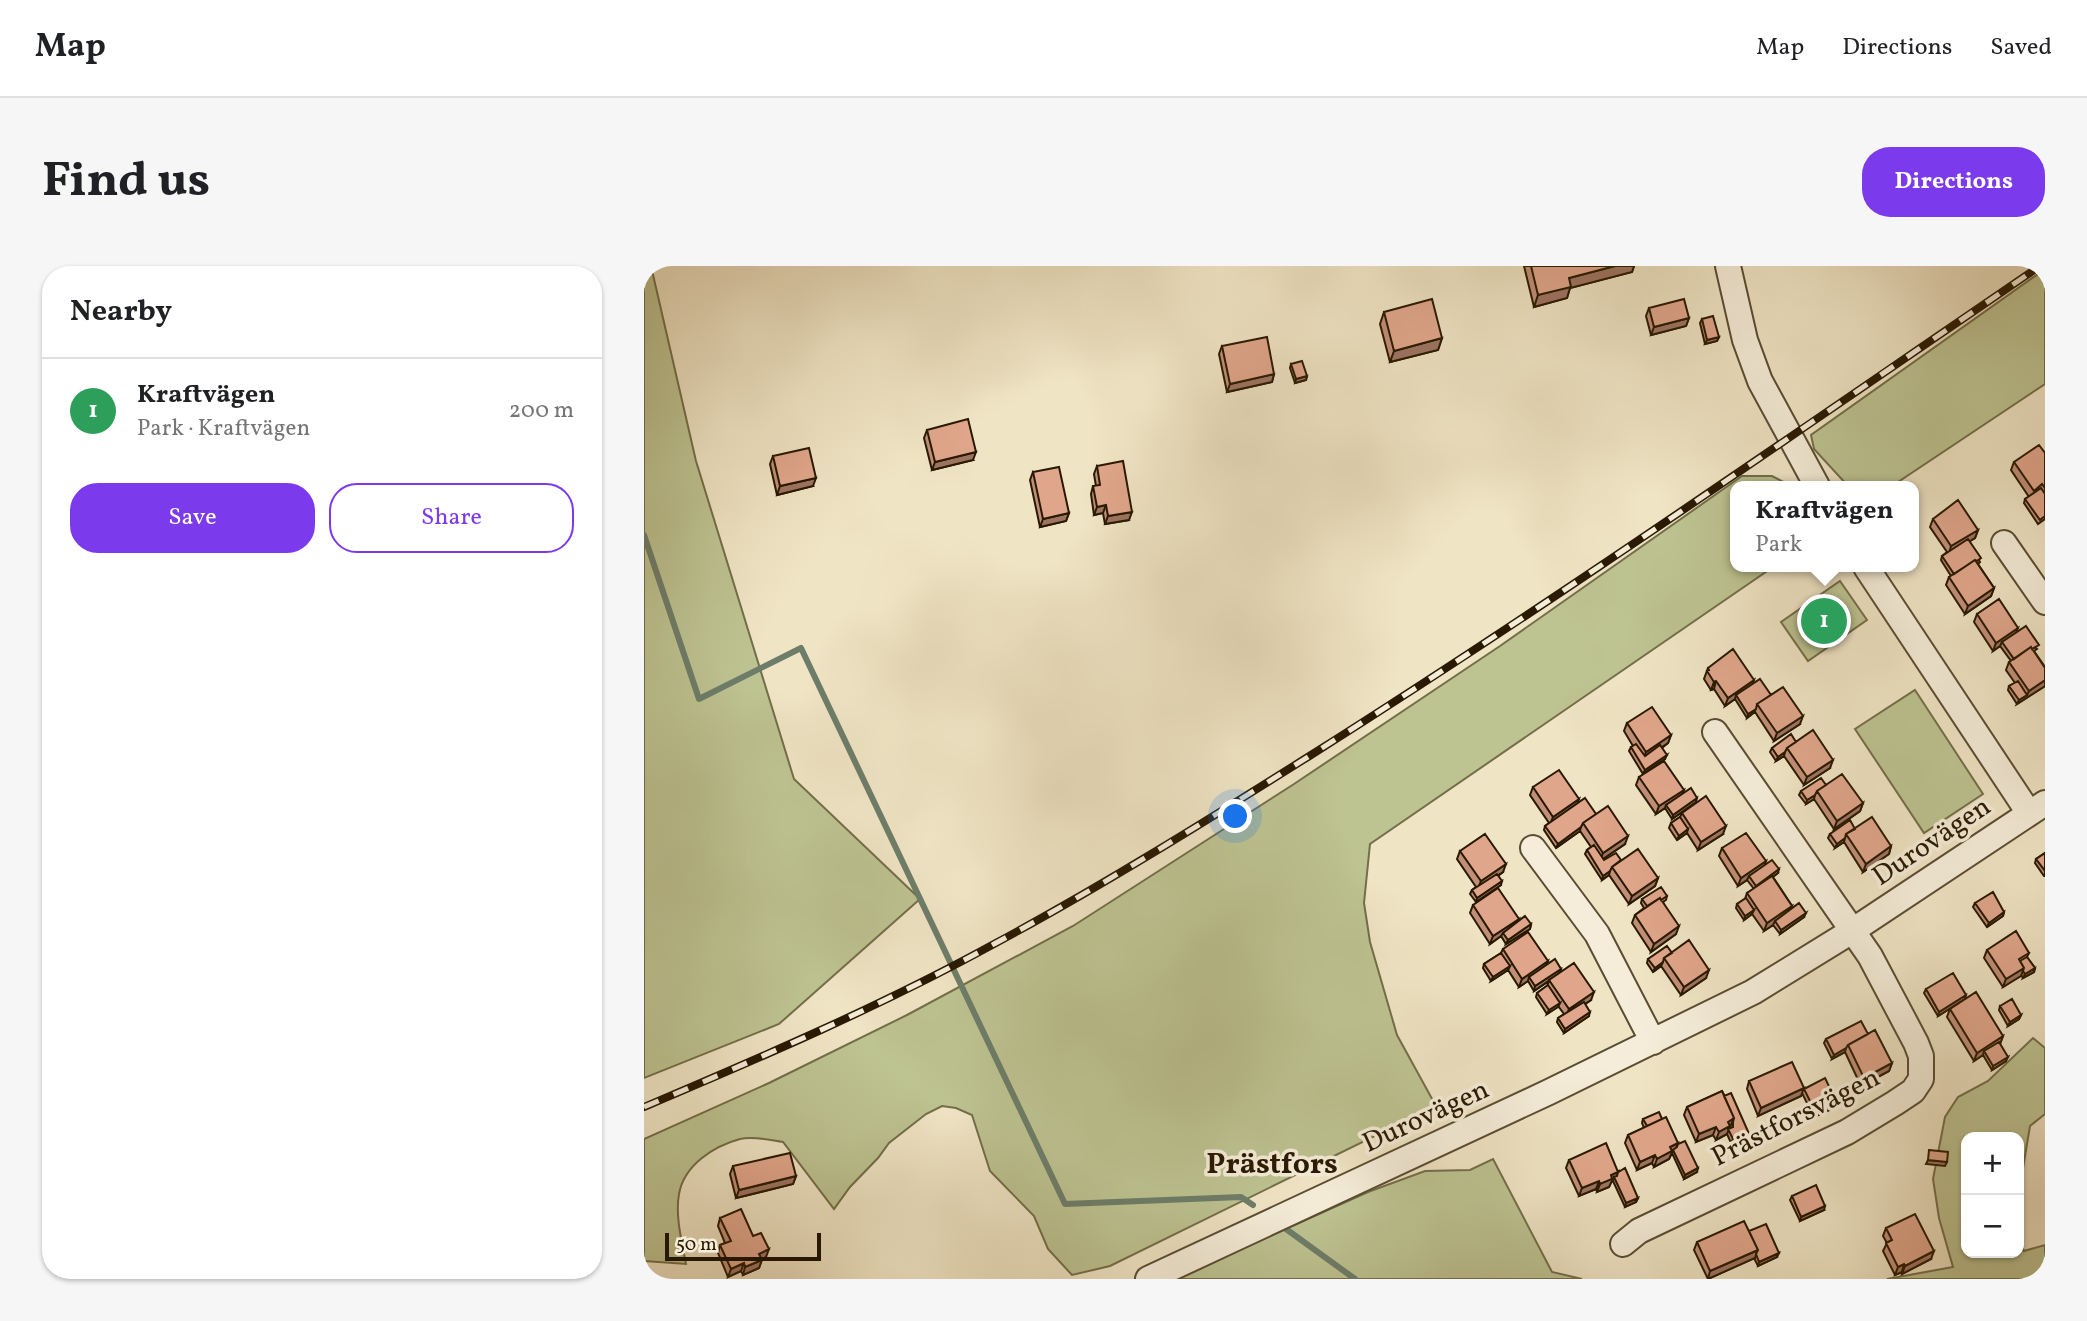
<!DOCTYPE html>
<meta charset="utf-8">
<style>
body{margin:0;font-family:Vollkorn,serif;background:#f6f6f6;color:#202124}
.controls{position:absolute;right:21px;bottom:21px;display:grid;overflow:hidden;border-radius:14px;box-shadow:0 2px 5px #0004}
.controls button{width:63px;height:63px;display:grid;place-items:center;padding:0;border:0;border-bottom:2px solid #e0e0e0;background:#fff;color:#202124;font:35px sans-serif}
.scale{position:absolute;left:21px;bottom:18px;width:156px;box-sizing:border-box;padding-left:7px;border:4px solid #291901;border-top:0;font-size:19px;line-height:24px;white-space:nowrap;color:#291901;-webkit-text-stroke:5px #f5edd9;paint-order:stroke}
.you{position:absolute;left:592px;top:551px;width:24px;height:24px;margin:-18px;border:5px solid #fff;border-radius:50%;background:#1a73e8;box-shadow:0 0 0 10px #1a73e833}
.badge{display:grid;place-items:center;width:46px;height:46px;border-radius:50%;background:#7c3aed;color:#fff;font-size:23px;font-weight:700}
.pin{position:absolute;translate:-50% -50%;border:4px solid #fff;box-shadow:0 2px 7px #0006}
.popup{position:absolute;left:1086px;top:215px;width:189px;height:91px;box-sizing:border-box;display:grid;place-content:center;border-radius:14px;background:#fff;filter:drop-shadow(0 2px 5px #0005);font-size:23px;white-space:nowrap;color:#757577}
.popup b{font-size:26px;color:#202124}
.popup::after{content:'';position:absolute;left:50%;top:100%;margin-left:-14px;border:14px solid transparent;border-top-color:#fff}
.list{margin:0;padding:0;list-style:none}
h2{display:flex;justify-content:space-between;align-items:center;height:91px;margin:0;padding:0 28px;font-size:30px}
h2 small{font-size:23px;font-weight:400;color:#757577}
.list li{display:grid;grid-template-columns:46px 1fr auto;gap:21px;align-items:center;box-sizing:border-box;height:105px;padding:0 28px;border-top:2px solid #e0e0e0}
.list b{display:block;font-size:26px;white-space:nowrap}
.list p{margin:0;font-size:23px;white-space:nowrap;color:#757577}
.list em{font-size:23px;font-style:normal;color:#757577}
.actions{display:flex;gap:14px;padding:21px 28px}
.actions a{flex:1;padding:16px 0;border:2px solid #7c3aed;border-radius:28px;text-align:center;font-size:24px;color:#7c3aed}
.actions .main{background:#7c3aed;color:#fff}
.map{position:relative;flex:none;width:1401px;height:1013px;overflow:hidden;border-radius:28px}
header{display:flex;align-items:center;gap:42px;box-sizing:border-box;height:98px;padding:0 35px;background:#fff;border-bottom:2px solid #e0e0e0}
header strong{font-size:33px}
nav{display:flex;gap:38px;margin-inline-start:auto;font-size:24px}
.intro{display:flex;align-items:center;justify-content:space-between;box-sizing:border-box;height:168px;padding:0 42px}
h1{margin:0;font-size:49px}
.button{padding:18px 32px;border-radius:28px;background:#7c3aed;color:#fff;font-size:24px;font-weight:700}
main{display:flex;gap:42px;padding:0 42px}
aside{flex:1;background:#fff;border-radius:28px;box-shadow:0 2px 5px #0004}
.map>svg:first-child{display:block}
.green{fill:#bdc391;stroke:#736e49;stroke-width:2}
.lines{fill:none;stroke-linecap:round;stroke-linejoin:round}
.stream{stroke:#6d7d69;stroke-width:6}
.minor-casing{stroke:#5a4c32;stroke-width:28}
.minor{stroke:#f5edd9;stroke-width:24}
.rail-casing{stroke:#291901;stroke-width:8}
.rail{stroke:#f5edd9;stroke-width:5;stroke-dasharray:16;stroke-linecap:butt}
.wall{fill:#c18f78;stroke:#291901;stroke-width:2}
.shaded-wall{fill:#9d7461;stroke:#291901;stroke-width:2}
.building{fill:#e0a68b;stroke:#291901;stroke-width:2}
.labels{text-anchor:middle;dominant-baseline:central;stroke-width:7;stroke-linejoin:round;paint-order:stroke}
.street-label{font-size:28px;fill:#291901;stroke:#f5edd9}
.neighbourhood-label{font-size:30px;font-weight:bold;fill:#291901;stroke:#f5edd9}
</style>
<header>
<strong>Map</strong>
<nav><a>Map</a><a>Directions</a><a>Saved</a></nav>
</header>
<div class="intro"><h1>Find us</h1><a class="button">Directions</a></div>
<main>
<aside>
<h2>Nearby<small></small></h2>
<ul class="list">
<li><span class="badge" style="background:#2e9e5b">1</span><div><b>Kraftvägen</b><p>Park · Kraftvägen</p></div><em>200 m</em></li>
</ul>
<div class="actions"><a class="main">Save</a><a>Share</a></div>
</aside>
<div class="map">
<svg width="1401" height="1013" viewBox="0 0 1401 1013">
<rect width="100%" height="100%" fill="#efe4c4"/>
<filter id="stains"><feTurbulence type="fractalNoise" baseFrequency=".00286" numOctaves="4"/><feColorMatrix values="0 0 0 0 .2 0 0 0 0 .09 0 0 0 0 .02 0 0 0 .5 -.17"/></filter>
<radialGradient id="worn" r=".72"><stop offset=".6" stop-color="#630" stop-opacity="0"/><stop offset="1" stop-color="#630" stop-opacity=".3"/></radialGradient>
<path class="green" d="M0,0H7L52,195L150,513L276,633L135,758L0,812Z
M1401,3V118L1248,220H1204L1170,183L1167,169Z
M1098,210H1128L1147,220H1091V301H1129L726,578L720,637L726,676L753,769L792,840L466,1000L428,1009L404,983L390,950L346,905L328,849L312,842L298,840L282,848L245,877L234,892L206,921L190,943L139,876C125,874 110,870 96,873C70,880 40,899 35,928C31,950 38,976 42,998L0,995V873L125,817L263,749L429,660L650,518L856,380Z
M1196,315L1223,354L1164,395L1137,356Z
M1271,424L1339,528L1280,567L1211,463Z
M1389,772L1401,782V848L1386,860L1375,926V871H1322V987H1375V975L1380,985L1401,979V1013H1243L1309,1001L1295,952L1289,913L1301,851L1314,831L1344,815Z
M849,893L908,1006L938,1013H530L724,926L781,905L826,904Z"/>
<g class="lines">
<path class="stream" d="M0,269L55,433L157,382L421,938L597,931L609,939
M642,963L711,1013"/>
<g class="minor-casing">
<path id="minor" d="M1084,0L1101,74L1116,115L1173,220
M1360,277L1401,336
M1222,301L1385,547
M889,582L953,668L1009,776
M979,978L995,965L1203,866L1251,837L1269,825L1277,813V790L1272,777L1226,690L1071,466
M504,1013L905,826L1109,726L1208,665L1401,537"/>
</g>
<use href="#minor" class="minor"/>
<g class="rail-casing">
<path id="rail" d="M0,841C118,791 237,740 350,678C458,620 562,555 667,489C914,333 1154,165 1396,0"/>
</g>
<use href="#rail" class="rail"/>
</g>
<path class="wall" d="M880,0H990L988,6L926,22L923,32L890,41Z
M1005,42L1045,52L1042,60L1007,69L1002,50Z
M740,46L798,72L794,84L746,96L736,58Z
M1058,53L1075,71L1073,75L1061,78L1056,57Z
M578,80L630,108L628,116L583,126L575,88Z
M647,98L663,110L662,114L651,117L646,102Z
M283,164L329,194L288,204L280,172Z
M1401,187V253L1394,258L1380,237L1381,233L1385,231L1367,204L1370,196Z
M129,190L169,220L133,229L126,198Z
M453,200L485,254L461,258L459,247L450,249L447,228L449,220H452L450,208Z
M389,206L425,247L422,255L396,261L386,214Z
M1289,253L1334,264L1331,272L1325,275L1336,296L1334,298L1350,322L1347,330L1321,348L1302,319L1305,311L1307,310L1297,294L1298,290L1303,286L1286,261Z
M1333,348L1373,366L1393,383L1390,385L1401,401V420L1373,438L1364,424L1365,420L1371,417L1362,404L1365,396L1367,395L1356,380L1349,385L1330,356Z
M1064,402L1108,418L1127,429L1156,458L1130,475L1111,446L1103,452L1091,433L1081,440L1070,423L1067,424L1060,413Z
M983,457L1027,469L1024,477L1018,482L1021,493L999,508L985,485L987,481L989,480L980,465Z
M1152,476L1186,502L1160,519L1140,490L1132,495L1126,486L1128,482Z
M995,511L1038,528L1052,536L1028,553L1021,542L1012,548L992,519Z
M1182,519L1219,537L1216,545L1190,563L1170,533L1162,538L1155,529L1157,525Z
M889,521L934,536L952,548L981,578L959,593L960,594H977L1014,612L1011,620L985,638L965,609L958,614L941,588L943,584L947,581L936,565L912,582L900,564L901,560L905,557L886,529Z
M1038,547L1079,568L1054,584L1043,567L1033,574L1025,562L1027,557L1036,551Z
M1211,563L1247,580L1245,588L1219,606L1200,576L1191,582L1184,572L1186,568Z
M1078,582L1122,595L1120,599L1134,607L1129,611L1148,640L1147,643L1160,651L1136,668L1129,659L1120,665L1108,648L1100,654L1092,642L1093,638L1101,633L1103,627L1110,623L1103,614L1094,620L1075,590Z
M816,585L859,606L854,610L857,619L832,636L826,628L828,624L832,621L813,593Z
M1401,587V610H1400L1391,597L1392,593Z
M1023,630L1022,634L1019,636L1032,668L1007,686L988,657L991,649L1000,642L997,637L998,633Z
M1331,637L1360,646L1359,650L1343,661L1329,641Z
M829,639L873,656L887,658L886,663L862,678L857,670L846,678L826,647Z
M859,683L917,703L916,707L947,734L941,738L945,750L920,767L913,756L914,752L920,748L914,740L903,748L892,731L893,727L903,720L905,715L890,725L884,715L875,721L864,704L847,715L839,702L840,698L857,687Z
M1343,684L1385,687L1383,691L1391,702L1390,706L1379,712L1377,709L1359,721L1340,692Z
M1028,687L1062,712L1037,729L1017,700L1009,706L1003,697L1004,693Z
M1282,723L1321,733L1294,750L1280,727Z
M1356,740L1377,749L1375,753L1364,760L1355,744Z
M1306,743L1359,770L1356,778L1362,795L1348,804L1339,789L1330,795L1303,751Z
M1224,768L1248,797L1245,805L1217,820L1201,786L1188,793L1180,777L1182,773Z
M1105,815L1160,823L1192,841L1170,851L1158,827L1157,830L1114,850L1103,823Z
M1078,825L1109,883L1097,887L1093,876L1087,877L1083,868L1072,874L1069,869L1052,876L1040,849L1043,841Z
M999,853H1018L1053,906L1040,913L1028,887L1025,893L1010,901L1008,897L993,904L981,877L984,869L1000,862L998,857Z
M925,894L974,906L994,932L992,936L981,941L969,915L967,916L965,921L953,926L952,923L935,930L922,902Z
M89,900L152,910L149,918L92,932L86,908Z
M1148,930L1180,944L1156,955L1146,934Z
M76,952L109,970L122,991L118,993L115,1002L99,1009L97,1005L84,1011L74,987L76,979L81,977L74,960Z
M1242,962L1287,993L1258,1008V1006L1251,1009L1239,985L1243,977L1239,970Z
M1105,965L1133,991L1114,1000L1110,992L1064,1013L1050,984L1053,976Z"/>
<path class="shaded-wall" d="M971,0H990L988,6L926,22L923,32L890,41L894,29L925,12Z
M1045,52L1042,60L1007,69L1010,61Z
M1075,71L1073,75L1061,78L1063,74Z
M798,72L794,84L746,96L750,85Z
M630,108L628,116L583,126L586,118Z
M663,110L662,114L651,117L652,113Z
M332,186L329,194L288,204L291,196Z
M172,212L169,220L133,229L136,220Z
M462,239L459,247L450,249L453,241Z
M488,246L485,254L461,258L464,250Z
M425,247L422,255L396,261L399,253Z
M1334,264L1331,272L1305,288L1307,280Z
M1350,322L1347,330L1321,348L1324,340Z
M1374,362L1371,370L1358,376L1356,380L1349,385L1352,377Z
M1110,414L1107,422L1092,429L1091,433L1081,440L1084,432Z
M1401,414V420L1373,438L1375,434L1383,429L1385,425Z
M1072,415L1070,423L1067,424L1070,416Z
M1112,443L1110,446L1103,452L1104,448Z
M1159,450L1156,458L1130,475L1133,467Z
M1027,469L1024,477L999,494L1002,486Z
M1141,486L1140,490L1132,495L1134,491Z
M1023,489L1021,493L999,508L1001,504Z
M1189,494L1186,502L1160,519L1163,511Z
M1040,524L1037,532L1022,539L1021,542L1012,548L1015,540Z
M1171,529L1170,533L1162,538L1163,534Z
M1053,532L1052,536L1028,553L1029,549Z
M935,533L932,541L906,559L909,551Z
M1219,537L1216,545L1190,563L1193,555Z
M1082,560L1079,568L1054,584L1057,576Z
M937,561L936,565L912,582L914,578Z
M1044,563L1043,567L1033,574L1035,570Z
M984,570L981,578L956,595L959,587Z
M1201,572L1200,576L1191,582L1193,578Z
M1247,580L1245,588L1219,606L1222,598Z
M1122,595L1119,603L1105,610L1103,614L1094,620L1097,612Z
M862,598L859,606L834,623L837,615Z
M1135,603L1134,607L1110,624L1112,620Z
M966,605L965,609L958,614L959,610Z
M1014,612L1011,620L985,638L988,630Z
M858,615L857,619L832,636L833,632Z
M1148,640L1145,648L1131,655L1129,659L1120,665L1123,657Z
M1110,644L1108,648L1100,654L1101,650Z
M1360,646L1359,650L1343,661L1345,657Z
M1162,647L1160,651L1136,668L1137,664Z
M875,653L872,661L859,667L857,670L846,678L849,670Z
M887,658L886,663L862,678L864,674Z
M1035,660L1032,668L1007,686L1010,678Z
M904,695L901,703L885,711L884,715L875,721L878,713Z
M1019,696L1017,700L1009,706L1011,702Z
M866,700L864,704L847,715L849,711Z
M1380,702L1377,710L1359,721L1362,713Z
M1391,702L1390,706L1379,712L1381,708Z
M917,703L916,707L890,725L891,720Z
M1065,704L1062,712L1037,729L1040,721Z
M950,726L947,734L922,751L925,743Z
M1322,729L1321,733L1294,750L1295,746Z
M916,737L914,741L903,748L905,744Z
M946,746L945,750L920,767L921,763Z
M1377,749L1375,753L1364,760L1366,756Z
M1359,770L1356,778L1340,785L1339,789L1330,795L1333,787Z
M1202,782L1201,786L1188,793L1190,789Z
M1364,791L1362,795L1348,804L1349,800Z
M1248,797L1245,805L1217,820L1220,812Z
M1160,822L1157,830L1114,850L1117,842Z
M1193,837L1192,841L1170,851L1172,847Z
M1090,852L1083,868L1072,874L1075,866L1084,856Z
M1072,861L1069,869L1052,876L1055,868Z
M1095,872L1093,876L1087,877L1089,873Z
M1034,877L1031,885L1029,884L1025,893L1010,901L1013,893L1026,881Z
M1110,879L1109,883L1097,887L1099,883Z
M1011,889L1008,897L993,904L996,896Z
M1284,894L1303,896L1301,900L1282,898Z
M1054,902L1053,906L1040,913L1041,909Z
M974,906L972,913L970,911L965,921L953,926L956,918L967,909Z
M152,910L149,918L92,932L95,924Z
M955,915L952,923L935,930L938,922Z
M994,932L992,936L981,941L982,937Z
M1181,940L1180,944L1156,955L1157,951Z
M125,983L122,991L112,996L115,988Z
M1114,984L1111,992L1064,1013L1066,1005Z
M1290,985L1287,993L1258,1008L1261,1000Z
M1135,987L1133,991L1114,1000L1115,996Z
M118,994L115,1002L99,1009L101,1001Z
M100,997L97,1005L84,1011L87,1003Z
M1260,998L1258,1006L1251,1009L1254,1001Z"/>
<path class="building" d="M887,0H971L925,12L927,21L894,29Z
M788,33L798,72L750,85L740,46Z
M1040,33L1045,52L1010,61L1005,42Z
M1069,50L1075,71L1063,74L1058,53Z
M623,71L630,108L586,118L578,80Z
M658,95L663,110L652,113L647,98Z
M324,153L332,186L291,196L283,164Z
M1395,179L1401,187V222L1398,218L1390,225L1370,196Z
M165,182L172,212L136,220L129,190Z
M479,195L488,246L464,250L462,239L453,241L449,220L456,219L453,200Z
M415,201L425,247L399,253L389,206Z
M1397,222L1401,228V250L1396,254L1381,233Z
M1314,234L1334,264L1307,280L1289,253Z
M1324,273L1337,292L1333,295L1331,294L1310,308L1298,290Z
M1331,294L1350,322L1324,340L1305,311Z
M1355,333L1374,362L1352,377L1333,348Z
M1382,360L1395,379L1388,383L1387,381L1370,393L1358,376Z
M1387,381L1401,402V414L1385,425L1365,396Z
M1089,383L1110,414L1084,432L1072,415L1070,416L1063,405L1065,404L1064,402Z
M1116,413L1127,429L1113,438L1112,443L1104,448L1092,429Z
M1374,415L1383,429L1375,434L1365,420Z
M1139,421L1159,450L1133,467L1113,438Z
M1008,441L1027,469L1002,486L983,457Z
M1169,464L1189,494L1163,511L1143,482Z
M1147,468L1152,476L1143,482L1141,486L1134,491L1128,482Z
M992,478L1001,490L1016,479L1023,489L1001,504L987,481Z
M1020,495L1040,524L1015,540L995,511Z
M915,504L935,533L909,551L889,521Z
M1198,508L1219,537L1193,555L1173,525Z
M1177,512L1182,519L1173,525L1171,529L1163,534L1157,525Z
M1047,522L1053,532L1029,549L1022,539Z
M1062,530L1082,560L1057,576L1038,547Z
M941,532L952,548L939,557L937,561L914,578L901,560Z
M964,540L984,570L959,587L939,557Z
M1036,551L1044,563L1035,570L1027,557Z
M1228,551L1247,580L1222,598L1202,568Z
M1206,554L1211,563L1202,568L1201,572L1193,578L1186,568Z
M1102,567L1122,595L1097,612L1078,582Z
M841,568L862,598L837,615L816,585Z
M950,579L960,594L972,587L977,594L968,601L966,605L959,610L943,584Z
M994,583L1014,612L988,630L968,601Z
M1401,587V605L1392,593Z
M1128,594L1135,603L1112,620L1105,610Z
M853,608L858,615L833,632L828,624Z
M1128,610L1148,640L1123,657L1103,627Z
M1017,621L1023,630L1017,634L1016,632L1003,640L998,633Z
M854,622L875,653L849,670L829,639Z
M1349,626L1360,646L1345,657L1331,637Z
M1016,632L1035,660L1010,678L991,649Z
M1102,632L1110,644L1101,650L1093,638Z
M1155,637L1162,647L1137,664L1131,655Z
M881,650L887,658L864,674L859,667Z
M1372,665L1385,687L1375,693L1380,702L1362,713L1343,684Z
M884,666L904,695L878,713L859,683Z
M1045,674L1065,704L1040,721L1020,692Z
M1023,680L1028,687L1020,692L1019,696L1011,702L1004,693Z
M857,687L866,700L849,711L840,698Z
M1383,691L1391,702L1381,708L1379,705L1380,702L1376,695Z
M911,693L917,703L891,720L885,711Z
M930,697L950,726L925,743L905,714Z
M1309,707L1322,729L1295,746L1282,723Z
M904,719L916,737L905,744L893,727Z
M1332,726L1359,770L1333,787L1306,743Z
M1368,733L1377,749L1366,756L1356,740Z
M940,736L946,746L921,763L914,752Z
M1217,755L1224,768L1204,779L1202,782L1190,789L1182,773Z
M1231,764L1248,797L1220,812L1204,779Z
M1355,776L1364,791L1349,800L1340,785Z
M1148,796L1160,822L1117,842L1105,815Z
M1181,812L1193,837L1172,847L1160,823Z
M1078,825L1090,852L1084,856L1086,860L1075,866L1072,861L1055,868L1043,841Z
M1087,827L1110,879L1099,883L1095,872L1089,873L1084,863L1089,861V856L1090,852L1080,830Z
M1015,846L1018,853L1003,860L999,853Z
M1022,851L1034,877L1026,881L1028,885L1013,893L1011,889L996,896L984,869Z
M1041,875L1054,902L1041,909L1029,884L1033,881L1034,878Z
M962,877L974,906L967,909L968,913L956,918L955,915L938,922L925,894Z
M1285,884L1304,886L1303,896L1284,894Z
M146,887L152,910L95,924L89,900Z
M981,902L994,932L982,937L970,911L973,910L974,906L973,907Z
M1172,919L1181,940L1157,951L1148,930Z
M97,943L109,970L117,967L125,983L115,988L118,994L101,1001L100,997L87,1003L76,979L87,975L76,952Z
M1271,948L1290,985L1261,1000L1260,998L1254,1001L1242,977L1248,974L1242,962Z
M1100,955L1114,984L1066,1005L1053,976Z
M1122,958L1135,987L1115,996L1112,988L1114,984L1105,965Z"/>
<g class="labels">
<g class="street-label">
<text transform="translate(1288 576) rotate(-34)">Durovägen</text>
<text transform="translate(782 851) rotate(-25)">Durovägen</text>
<text transform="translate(1152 852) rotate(-27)">Prästforsvägen</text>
</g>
<g class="neighbourhood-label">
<text x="628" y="899">Prästfors</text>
</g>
</g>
<rect width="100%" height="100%" filter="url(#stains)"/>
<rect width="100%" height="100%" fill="url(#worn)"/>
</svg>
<div class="controls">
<button>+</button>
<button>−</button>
</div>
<div class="scale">50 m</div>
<div class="you"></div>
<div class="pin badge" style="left:1180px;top:355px;background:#2e9e5b">1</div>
<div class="popup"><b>Kraftvägen</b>Park</div>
</div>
</main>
